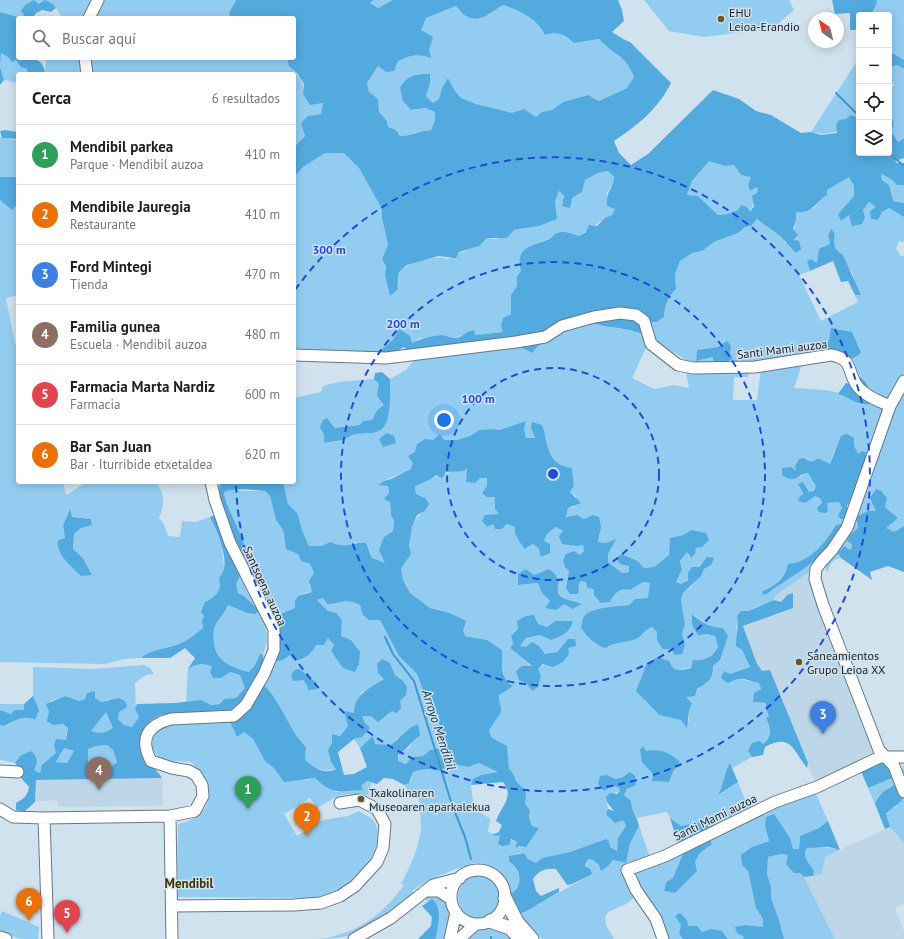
<!DOCTYPE html>
<html lang="es">
<meta charset="utf-8">
<style>
body{margin:0;font-family:"PT Sans",sans-serif;background:#f6f6f6;color:#202124}
.controls{position:absolute;right:12px;top:12px;display:grid;overflow:hidden;border-radius:4px;box-shadow:0 2px 10px #0003}
.controls button{width:36px;height:36px;display:grid;place-items:center;padding:0;border:0;border-bottom:1px solid #e0e0e0;background:#fff;color:#202124;font:20px sans-serif}
.compass{position:absolute;left:808px;top:12px;width:36px;height:36px;border-radius:50%;background:#fff;box-shadow:0 2px 10px #0003;rotate:325deg}
.you{position:absolute;left:444px;top:420px;width:14px;height:14px;margin:-10px;border:3px solid #fff;border-radius:50%;background:#1a73e8;box-shadow:0 0 0 6px #1a73e833}
.badge{display:grid;place-items:center;width:26px;height:26px;border-radius:50%;background:#111827;color:#fff;font-size:13px;font-weight:700}
.pin{position:absolute;translate:-50% -33px;filter:drop-shadow(0 1px 2px #0008)}
.pin::after{content:'';position:absolute;top:21px;width:14px;height:12px;background:inherit;clip-path:polygon(0 0,100% 0,50% 100%)}
.list{margin:0;padding:0;list-style:none}
h2{display:flex;justify-content:space-between;align-items:center;height:52px;margin:0;padding:0 16px;font-size:17px}
h2 small{font-size:13px;font-weight:400;color:#757577}
.list li{display:grid;grid-template-columns:26px 1fr auto;gap:12px;align-items:center;box-sizing:border-box;height:60px;padding:0 16px;border-top:1px solid #e0e0e0}
.list b{display:block;font-size:15px;white-space:nowrap}
.list p{margin:0;font-size:13px;white-space:nowrap;color:#757577}
.list em{font-size:13px;font-style:normal;color:#757577}
.icon{flex:none;width:22px;height:22px;fill:none;stroke:currentColor;stroke-width:2;stroke-linecap:round;stroke-linejoin:round}
.map{position:relative;flex:none;width:904px;height:939px;overflow:hidden}
.search{position:absolute;background:#fff;box-shadow:0 2px 10px #0003;left:16px;top:16px;width:280px;height:44px;display:flex;align-items:center;gap:10px;box-sizing:border-box;padding:0 14px;border-radius:4px;color:#757577;font-size:15px}
.panel{position:absolute;background:#fff;box-shadow:0 2px 10px #0003;left:16px;top:72px;width:280px;height:412px;border-radius:4px}
.map>svg:first-child{display:block}
.built{fill:#bed7e8}
.green{fill:#93ccf1;fill-rule:evenodd}
.forest{fill:#53aadf;fill-rule:evenodd}
.lines{fill:none;stroke-linecap:round;stroke-linejoin:round}
.stream{stroke:#3f98cc;stroke-width:2}
.minor-casing{stroke:#677782;stroke-width:13}
.major-casing{stroke:#677782;stroke-width:15}
.minor{stroke:#fff;stroke-width:11}
.major{stroke:#fff;stroke-width:13}
.ring{fill:none;stroke:#1d4ed8;stroke-width:2;stroke-dasharray:7 5}
.poi-dot{fill:#6a5624;stroke:#d0e2ee;stroke-width:1.5}
.labels{text-anchor:middle;dominant-baseline:central;stroke-width:3;stroke-linejoin:round;paint-order:stroke}
.poi-label{font-size:12px;fill:#1a2025;stroke:#d0e2ee;text-anchor:start}
.street-label{font-size:12px;fill:#1a2025;stroke:#d0e2ee}
.water-label{font-size:13px;font-style:italic;fill:#11374d;stroke:#d0e2ee}
.neighbourhood-label{font-size:13px;font-weight:bold;fill:#403107;stroke:#d0e2ee}
.centre{fill:#1d4ed8;stroke:#d0e2ee;stroke-width:2}
.ring-label{font-size:12px;text-anchor:middle;font-weight:bold;fill:#1d4ed8;stroke:#d0e2ee;stroke-width:3;stroke-linejoin:round;paint-order:stroke}
</style>
<div class="map">
<svg width="904" height="939" viewBox="0 0 904 939">
<rect width="100%" height="100%" fill="#d0e2ee"/>
<path class="built" d="M812,570L876,750L874,755L815,782L770,671H762L757,664L743,626L793,608L787,595L781,602L774,600L775,596Z
M162,778L163,806L64,807L58,806L57,800L35,802L36,780Z
M890,827L904,843V904L895,908L904,932V939H835L804,877L822,874L825,857Z"/>
<path class="green" d="M0,0H34L25,5L24,14L18,17L0,12Z
M34,0H92L84,18H63L53,4H39Z
M103,0H236L229,13L231,18H93Z
M374,0H393L378,8L370,3Z
M644,0H789L794,10L773,28L704,37L669,31Z
M876,0H904V60L889,51V15H872L875,11Z
M503,5C519,10 538,19 545,35C558,31 564,34 574,43L599,39C607,49 611,48 620,55C627,60 631,69 634,77L627,88L599,101L588,95L563,102L552,110L542,112L536,117L524,109L512,114L476,104L461,98L455,91L448,78L442,88L439,99L433,103L426,96L430,83L411,110L425,108L435,112V120L431,130C420,131 411,136 400,136L396,130L388,127L387,121L379,112L378,99L369,92L367,83L378,66L419,54L421,30L426,18L456,6L460,12L489,15Z
M1,53L15,60L27,69L28,74H18V83L4,80L0,67Z
M46,58H80L82,74H45Z
M89,58H287C292,75 305,74 303,94L323,102L321,114L308,116L305,136L294,147V74H91Z
M859,58V129L857,127L858,122C842,130 829,137 811,132Z
M897,65L904,69V138L898,142L891,131C895,125 895,121 889,116V96L894,84L889,82V67Z
M0,137L14,140L18,139V177H0Z
M325,153H344L359,168L382,209V218L388,245L382,259L386,268L385,276L390,296L399,281V272C411,261 433,255 448,259C463,249 474,251 487,238L497,239L514,230L539,226L557,219L555,201L559,191L564,196L572,198L582,192L585,180L598,173L608,171L614,177L613,184L606,194L615,209L612,215C603,219 588,230 579,236L568,233L558,232L549,239L535,244L519,263L521,271L517,276V286L511,295V314L503,332L475,335H463L454,338L443,335L428,339L419,338L412,343L396,337L383,349L373,354L294,351V275L297,270H294V177L303,167Z
M709,161L725,166L734,165L741,175L751,177L748,185L750,191L758,187V192L750,212L741,205L738,210L728,214L718,215L698,196H687L692,181Z
M881,174L891,179L897,185H904V203L892,201C892,190 882,185 881,174Z
M849,177L854,186V196L838,214L841,221L849,215L865,217L863,210L869,202L877,207L878,220L882,212L889,208L904,217V242L899,241L896,249L901,256H904V374L889,401L868,453L858,454L854,445V438L834,451L830,464L818,458L813,462L799,459C795,467 795,471 800,477L804,474L808,473L817,485L814,491L809,492L810,499L814,495L820,498L822,503L839,502L847,519L845,524L829,537L823,546L802,562L788,568C783,580 774,585 764,591L762,595L767,594L821,556L812,570L775,596L774,600L749,611H741L736,628L742,650L750,667L730,674C738,679 749,681 759,683L761,689L753,702L766,703V709L769,716L766,718C770,728 772,736 763,744L760,741L748,751L752,757L732,768L730,763C725,774 724,784 719,795L738,782L749,810L716,825L681,826L670,818L667,812L637,818L624,795L627,789L623,777L615,779L607,775L604,791L612,786L618,787L620,791L606,797L608,809L606,814L623,820L626,826L618,838L617,851L610,847L609,842L606,839L570,852L542,858L536,863L528,859L524,853H518L509,857C517,869 527,885 511,894C507,876 493,861 474,863C468,864 462,868 456,869C440,875 426,880 412,891L414,894C381,920 363,939 319,939C323,938 329,938 334,936C364,929 386,910 404,885L401,884C410,867 419,848 421,828C421,817 419,806 419,794L413,796L404,785L411,781L413,772C425,766 440,773 452,764L469,767L479,763L499,772L481,775L471,785C473,803 472,810 490,818L488,832L517,842L515,848L520,846L539,828L532,826L529,818L530,810L525,804L526,795L509,769L507,747L492,738L489,731C492,724 500,716 501,711C502,705 498,701 498,695L513,686C498,678 507,676 502,665C498,657 492,648 487,640L465,636L462,631L465,621L450,613L430,608L410,593L403,580L401,570L411,554C407,540 411,518 425,511V498L416,494L415,487C432,476 448,473 468,468L466,482L480,478H487V486L495,496V502L499,514L493,516V524L495,529H502L507,524L515,527L523,549L533,544L539,549L547,534L556,527L563,531L569,544L577,546L583,544L584,551L565,566L569,571L566,588L580,587V580L586,582L587,588H594L610,602C616,592 619,588 630,590L643,582L650,583L649,598L635,599L629,605C619,606 588,607 583,618C582,621 582,625 581,628L588,638L596,645L637,638L645,630L652,627L657,632V640L685,645L682,634L685,624L681,601L683,593L691,587L704,569L711,565L702,562L688,579L681,584L676,582L682,570L680,562L687,551L690,558L691,530L683,535L670,538L669,555L654,567L644,568L638,561L620,554L616,558L629,566V572L622,573L608,562V554L615,539L606,543L598,542L600,534L593,515L584,519L577,515L566,517L568,508L575,507L576,496L570,492L574,486L572,468C553,466 548,454 546,437L531,428L535,438H526L524,429L526,422L500,430L492,429L479,430L470,436L457,440H444L413,463L410,470C403,472 384,480 380,484L388,486L391,515L394,521L393,531L384,537L386,564L372,558L370,551L356,542L341,547L330,542L322,546H309L302,530L298,514L288,504L283,482H294V398L321,392L323,386L338,382L374,379L379,384L385,405L377,410L372,420L363,421L361,425C351,425 344,428 335,428L332,423L324,435V443L336,439H344L355,434H368L390,396V379L406,370L415,359L429,355L517,346L533,353C540,339 576,322 592,323C596,323 600,326 604,326C617,328 630,329 643,333L641,325L664,317C665,305 667,298 676,289L675,274L680,261L692,253L702,251L714,242L738,233L745,227L751,226L757,219L780,236L786,244L792,240L796,220V212L814,208L820,199L827,195V190ZM835,234L833,245L853,274L854,281L861,295H855L858,302L821,321L799,275L810,271L807,261L817,263L818,257L830,244L828,236ZM839,329L845,332L857,357L853,359L860,377L864,379L871,393L864,405C853,402 855,401 847,396C834,389 809,389 794,388L805,355L825,352L829,341ZM659,343L683,358L689,388L674,385L654,389L632,378L646,348ZM718,347L713,362L714,357L696,361L697,350ZM751,361H762L757,400H733L734,377H748ZM526,569L534,575L549,569C555,585 555,598 574,601L546,607L550,601L542,593L538,583L519,585ZM692,614L714,628L720,660L713,666L707,683L686,697L692,703L689,711V721L659,715L645,701L647,663L656,657L669,661L674,669C689,671 711,661 718,647L715,636L707,634ZM555,621L573,622L551,640L540,635L526,638L520,646L526,647L539,646L545,654L557,652L568,639V648L538,669L532,691L526,683L532,667L510,648L513,644L511,636C521,626 533,623 547,627ZM643,746L646,751C659,752 670,752 680,762L673,772L669,782L652,781L653,774Z
M0,200L12,210L18,204V295L6,298L15,344L18,343V482H63L66,495L87,482H156C165,495 165,504 159,518L164,524L168,536L180,537L182,521L196,522L210,517L222,545L224,568L219,591L215,596L205,602L203,628C195,634 189,640 179,644C167,649 150,649 141,658L124,659L105,664L0,662ZM69,510L72,517L91,519L92,525L81,528L74,534L73,549L82,557L69,564C63,557 56,549 58,540L65,538L63,525Z
M904,386V526L894,532L885,528L898,518L885,507L874,505L876,511L856,523L858,528L850,535L853,544L851,550L844,546L838,553L841,558C832,559 830,564 828,572L823,565L867,476Z
M230,488L242,491H265L270,496L276,520L283,530L284,540L298,554L301,561L310,564L314,573L309,586L313,592L305,593L295,601V608L290,612L281,614L275,608L268,607L241,555L246,557C247,539 226,511 224,491Z
M240,566L266,626L267,641L263,655H260L255,665L249,672C232,668 215,661 214,642C213,637 213,631 215,626C219,618 225,613 228,605L247,613L258,609L244,596L238,593L235,584L240,576Z
M323,597L327,604C341,604 345,597 360,605L362,614L380,620L399,656L417,674L427,701L439,715C438,726 441,734 447,743L444,748L430,750L423,756L412,757L406,764L398,761L399,754L409,748L414,739L397,738L392,745L375,744L373,737L360,748L354,739L362,737L365,723L362,716H387L400,701L402,680L395,675L390,663L384,679L361,693L348,726L340,736L332,734L337,768C324,774 315,768 305,760L306,747C288,729 282,702 263,684L274,662L283,660L290,655L311,653L315,645L328,638L334,645L331,651L337,659L351,640L341,636L342,620L328,611L317,600Z
M197,664H207L224,674L230,672L240,675L245,688L236,699H224L221,704L211,705L201,700L186,702L188,669Z
M144,665L150,668L154,674L146,675L135,683C136,694 134,707 139,717L132,727L124,725L118,719L119,712L110,699L101,702L87,693L85,699L79,701L65,696L50,701L49,712L53,725L63,724L68,728C66,732 67,736 66,740C61,754 45,758 40,773L34,770L20,756L15,763L0,760V725L5,726C15,721 23,714 34,720L39,710L33,696V667L92,669Z
M0,704H24V710L11,714L0,710Z
M106,712L113,728C106,733 99,734 90,731Z
M230,722L237,737L244,732L253,739L265,761L274,768L306,780L315,778L336,792L363,790L361,786L367,781L372,783L368,794L372,796C343,792 342,793 317,808L310,798L284,814L297,836L323,820L348,816L359,811C363,814 369,816 372,819C386,833 373,859 362,872C352,883 333,893 320,898L177,897L178,824C216,815 217,787 191,762C171,760 159,766 150,744L160,724Z
M107,745L113,750L117,762L108,769L87,772L88,749L96,746Z
M64,748L74,751L68,763L56,762Z
M904,764V843L890,827L886,815L890,809L898,806L879,796L875,804L868,788L892,778V772L902,770Z
M815,792L828,821L819,828L800,836L799,849H793L790,838L765,826L769,841L752,847L742,865L748,871L756,908L763,919V927L746,925L744,939H728L722,931C715,930 710,931 703,932C692,932 683,922 675,916L681,925L679,934L683,939H666L632,872L683,854L673,879L666,882L664,891L675,893L699,854L712,844L710,839L771,809Z
M639,826L650,857L626,863V873L637,895L626,904L608,912L605,917L606,925L614,939H542L518,914L525,912L583,879L588,859L593,860L599,865L608,866L613,860L626,863L630,844Z
M812,846C821,849 830,847 840,850L825,857L822,874L813,876L814,870C808,863 802,856 807,848Z
M781,854L788,855L804,877L835,939H784L779,920L771,898V886L767,874L768,857Z
M458 897a21 21 0 1 1 42 0a21 21 0 1 1-42 0Z
M433,894C455,905 450,918 447,939H435L429,900L427,902L425,896Z
M2,911L39,927L38,939H20L0,931V916Z
M493,928L501,930L514,939H466L480,930Z"/>
<path class="forest" d="M34,0L39,4L45,0L53,4L56,8L51,12L42,10L35,14L34,18H18V58C31,58 44,57 45,74H28L27,69L21,67L16,60L12,62L8,57L1,53L0,67L4,80L0,85V12L18,17L24,15L21,11L25,5Z
M236,0H374L370,3L378,8L393,0H618L622,10L624,21L612,32L623,39L630,42L671,83C658,109 638,125 614,141L619,153L631,165L648,154L713,90L739,99L756,111L771,115L801,133L811,132L821,135L837,133L836,125L839,120L846,119L851,115L856,117L857,127L859,129V153H889V116C895,121 895,125 891,131L898,142L904,138V158L895,161L897,163H904V185H897L891,179L881,174L882,180L889,185L893,201L904,203V217L889,208L882,212L878,220L871,219L870,211L876,207L869,202L863,210L865,217L862,224L852,226L849,215L841,221L838,214L854,196V186L849,177L827,190V195C815,202 813,214 796,212V220L793,229L798,235L793,240L799,241L801,249L796,253L780,236L757,219L751,226L745,227L738,233L714,242L702,251L692,253L680,261L675,274L676,289C667,298 665,305 664,317L657,322H649L643,334C630,329 618,328 604,326C600,326 596,323 592,323C577,321 539,340 533,353L517,346L429,355L423,360L415,359L404,347L397,351L373,354C384,348 394,342 399,329L410,336L412,343C418,339 433,336 442,335C446,335 450,338 454,338C462,338 466,331 474,330L475,335L503,332L501,325L503,318L511,314V295L517,286V276L521,271C515,248 529,247 547,240C551,239 553,235 557,233C564,230 573,234 579,236L586,232L589,225L597,226L605,218L612,215L615,209L607,206C606,189 613,191 614,177L608,171L598,173L585,180L582,192L572,198L570,208L562,206L564,196L559,191L555,201L557,219L539,226L514,230L507,238H487L479,246L459,252L456,258L438,256L407,265L399,272L397,290L390,296L385,276L386,267L382,259L388,245L382,218V209L359,168L344,153H325L303,167L294,177V147L305,136L301,123L308,116L321,114L323,103L310,105L303,94L304,84L298,74L289,66L287,58H294V18H231L229,13ZM503,5C519,10 538,19 545,35C558,31 564,34 574,43L599,39C614,56 625,53 634,77L627,88L599,101L588,95L563,102L552,110L542,112L536,117L524,109L512,113L476,104L461,98L455,91L448,78L442,88L439,99L433,103L426,96L430,83V74C416,74 407,75 400,88L403,101L411,110L425,108L435,112V120L431,130C420,131 411,136 400,136L396,130L388,127L387,121L379,112L378,99L369,92L367,83L378,66L386,72L394,71L398,61C411,55 418,53 431,58L429,50L433,37L421,30L426,18L456,6C472,28 485,17 503,5ZM709,161L725,166L734,165L741,175L751,177L748,185L750,191L757,187L758,192L752,196L754,206L750,212L747,207L741,205L738,210L728,214L718,215L698,196L687,195L692,181Z
M832,0H876L877,2L872,15H859V30H850V13L835,14Z
M889,51L904,60V69L897,65L889,67Z
M5,130L18,132V139L2,138L0,131Z
M0,177H18V204L12,210L0,200Z
M831,229L835,234C833,245 834,250 843,255L861,295H855L848,281L841,282L833,261L810,271L807,261L811,259L817,263L819,249L830,244L828,236Z
M831,328L852,332L861,353L853,359L843,353L825,352L824,346L829,341Z
M727,341L731,346L730,353L733,359L721,363L713,362V357L696,361L697,350L718,347Z
M382,372L390,379C390,390 391,416 385,425C379,435 366,433 357,434C353,434 349,437 345,439C339,441 331,441 324,443V435L320,427L323,420L327,418L335,428L360,425L363,421L372,420L377,410L384,405L377,396L379,384L374,379L375,373Z
M860,377C869,382 871,394 869,404C856,406 850,397 838,394L846,383L851,384L854,390Z
M526,421L524,429L526,438H535L531,428L532,422L542,425C549,445 546,465 572,468L574,486L570,492L581,503L568,508L566,517L577,515L584,519L593,515L599,517L601,527L598,542L606,543L616,539L608,554V562L622,573L629,572V566L620,564L616,558L621,554L638,561L644,568L654,567L669,555L670,538L683,535L691,530L706,533L709,540L702,547L696,548L695,554L691,558L687,552L680,561L682,570L676,582L681,584L688,580V573L692,567H699L707,557L714,558L711,565L704,569L701,576L683,593L681,601L685,624L682,634L685,645L682,654L675,655L671,649H663L657,640V632L652,627C644,630 642,636 636,639C626,643 616,641 605,648C593,644 588,638 581,628C582,625 582,621 583,618C588,607 619,606 629,605L635,599L648,598L650,583L643,582L630,590C619,588 616,592 610,602L601,603L594,595V589L587,588L586,582L580,581L578,594H570L566,588L569,571L565,567L563,560L566,554L574,551L580,555L584,551L583,545L577,546L562,544L559,536L563,531L556,527L547,534L544,541L550,544V553L541,557L539,549L533,544L524,549L515,534V527L507,524L502,529H495L493,524L487,527L482,521L485,515L499,514L495,509V497H487L482,493L487,486V478H480L475,483L466,482L467,468L464,471L446,472L442,478L436,475C430,481 422,482 415,487L416,494L425,498L429,504L425,511L417,515L412,527L409,545L411,554L401,569L403,580L410,593L430,608L450,613L466,621L463,631L465,636L487,640L502,650C503,664 499,679 513,686L499,695C498,701 502,705 501,711C500,716 492,724 489,731L492,738L507,746L509,769C514,773 514,779 518,783C526,793 527,789 525,804L530,810L529,818L532,826L539,828L526,847L520,846L515,848L517,842L511,839L509,845L502,846L498,844L500,836L492,835L499,832L502,825L496,821C501,806 515,797 503,782L471,785L473,779L481,775L498,772L479,763L469,767L452,764L439,771C433,768 419,769 413,772L409,783L404,785L393,779L384,778L377,784L367,781L361,786L363,790C339,791 334,796 315,778L284,782L274,768L265,761L253,739L244,732L237,737L230,722C247,715 255,701 263,684C282,702 288,729 306,747L305,760C315,768 324,775 336,769L331,762L328,750L332,743V734L340,736L348,726L344,711L354,713C354,694 370,688 384,679L378,673L377,664L382,659L390,663L395,675L402,680L407,687L406,695L400,701L401,708L397,713L392,711L378,722L371,716H362L365,723L370,728L362,737L354,739L338,752L344,775L354,774L367,767L360,748L373,736L375,744L391,745L410,728L418,724L420,736C412,740 408,749 398,755V761L406,764L412,757L423,756L430,750L444,748L447,743C441,734 438,726 439,715L433,711L427,701L417,674L399,656L380,620H369L362,614L360,605C345,597 341,604 327,604L323,598L317,600L328,611L336,613L342,620L341,636L351,640L360,652L359,664L355,672L343,668L331,651L334,645L328,638L324,645H316C311,655 305,658 295,661L290,655L283,660L274,662L268,607L275,608L281,614L295,608V601L298,596L312,592L309,581L314,573L310,564L301,561L298,554L286,549L283,530L276,520L270,496L265,491C254,490 233,487 224,492C226,511 247,538 246,557L241,555C234,541 213,496 221,482H283L288,504L298,514L302,530L309,546H322L330,542C345,549 350,542 366,543L372,558L385,563L379,550L384,537L393,531L394,521L391,515L390,502L384,499L389,493L388,486L379,485C384,479 389,481 395,477C400,474 404,472 410,470L413,463L408,456L415,452L417,444L425,439L433,440L440,434L444,440H457L470,436L479,430L492,429L500,430Z
M387,433L394,436L396,443L383,447L379,439Z
M847,434L854,438V445L858,454L862,451L868,453L855,499L850,501L847,506L850,513L847,519H841L838,516L842,508L839,502L827,503L828,511L825,513L819,512L817,508L822,503L820,498L815,496L805,503L798,501L800,496L804,494L798,484L803,482L809,492L814,491L816,486L808,473C796,474 796,485 782,475V468L791,467L796,471L795,466L799,459L804,458C809,462 813,463 818,458L830,464L841,436Z
M876,489L881,491L887,498L885,507L898,518L886,528L894,532L904,526V572L888,566L870,572L872,580L841,558L838,553L844,546L851,550L852,544L847,541L850,535L858,528L856,517L868,511H876L870,498Z
M70,509L72,517L91,519L92,525L81,528L74,534L73,549L82,557L92,575L81,576C72,567 55,554 58,540L65,538L63,525Z
M215,515L240,566V576L236,584L238,593L244,596L258,609L256,614L247,613L228,605C225,613 219,618 215,626C213,631 213,637 214,642C215,661 232,668 249,672L255,665L260,654L263,655C265,664 259,672 255,680C250,691 242,707 230,711C205,719 155,700 143,732C140,739 138,745 141,752C145,764 156,767 162,778L36,780L35,802L24,812L16,810V803C23,799 28,796 29,787L21,778V770L15,763L20,756L31,751C38,757 38,762 34,770L40,773L42,765L56,753L54,745L56,739L66,740L68,728L63,724L53,725L47,721L49,712L46,704L65,696L79,701L85,699L87,693L95,691V698L101,702L119,698L125,701L127,707L119,712L118,719L124,725L132,727L139,717L135,709L137,704L175,703L201,700L211,705L220,704L224,699L236,698L245,688L240,675L230,672L221,678H213L210,672L212,667C203,662 197,664 188,669L195,658L185,648L170,658H141C150,649 167,649 179,644C189,640 195,634 203,628L202,621L204,616L201,612L205,602C215,597 223,591 219,578C233,564 217,532 210,517ZM106,712L113,728C106,733 99,734 91,731ZM107,745L113,750L117,762L108,769L88,772V749L96,746ZM64,748L74,751L67,763L56,762Z
M842,524C836,554 790,576 767,594L762,595L763,591C776,585 786,578 788,564C811,562 825,543 836,525Z
M526,569L534,575L549,569L554,573L559,581C553,601 568,598 581,604L573,609L564,604L556,610L545,608L550,601L542,593L538,583L518,585V574Z
M793,593V608L743,626L757,664L762,671L770,670L808,763L807,768C793,750 791,733 765,747L763,755L752,757L748,751L752,743L760,741L763,744C773,736 770,727 766,718L769,716L766,709V703L753,702L754,693L761,689L759,683C745,680 742,675 728,683L721,678L724,671L730,674L750,667L742,650L736,646C736,637 739,622 737,616L741,611H749L774,600L781,602L787,595Z
M692,614C701,622 711,628 723,628L728,636L720,660L713,666C713,679 708,683 697,689L695,696L686,697L692,703L689,711L687,728L681,720L659,715L636,691L647,663L657,657L669,661L674,669L682,670L691,668L693,660C705,661 712,658 718,647L715,636L707,634L698,635L692,625Z
M534,615L538,624L547,627L555,621H573C570,633 561,636 551,640L540,635L526,638L520,646L526,647L532,642L539,646L545,654L557,652L568,639H575L576,646L568,648L569,654L563,662L553,667L543,664L538,669L541,676L538,687L532,691L526,683L519,680L516,671L522,666H532L510,648L513,644L511,636L518,629L517,621L526,616Z
M299,669L317,683L316,689L308,690L307,685L303,680L293,681L291,675L295,670Z
M33,696L39,710L35,720C23,714 15,721 4,726L0,725V710L11,714L15,710H24V704Z
M643,746L646,751C658,748 672,753 680,762L673,772L669,782L652,781L653,774L642,762L640,750Z
M730,763L738,782L718,795C724,785 724,773 730,763Z
M880,763L886,764L892,772V778L868,788L861,771Z
M630,772L635,776L636,785L627,789L624,795L631,801C631,811 637,816 639,826L630,844L626,863L613,860L608,866L601,871L599,865L593,860L588,859L585,866L590,869L592,874L572,884L567,885L556,869C546,868 539,870 533,879L536,891L541,896L559,888V892L525,912L518,914L513,904L511,894C524,886 521,869 509,861V856L524,853L528,859L536,863L542,858L570,852L606,839L609,841L610,847L617,851L618,838L626,826L623,820L615,823L606,814L608,809L614,811L607,802L606,797L610,793L617,794L620,791L618,787L612,786L604,791L598,784L600,776L607,775L615,779L623,777Z
M895,785L900,791L902,800C897,806 891,808 886,814L890,827L885,829L875,804C879,794 885,790 895,785Z
M774,814L790,838L793,849H799L800,836L819,828L828,821L840,850L829,847L807,848C802,856 808,863 814,870L813,876L804,877L800,873H794L786,864L788,855L781,854L768,857L767,874L771,886V898L779,920L784,939H744L743,936L737,933L735,927L746,925L763,927V919L756,908L748,871L742,865L741,855L752,847L769,841L765,826L766,817Z
M670,818L681,826L712,820L716,825L679,846Z
M710,839L712,844L699,854L695,862L697,871L675,893L664,891L666,882L673,878L683,854Z
M432,899C443,908 438,925 436,937L435,939H418L431,926L432,917L422,906Z
M680,913L687,920L688,926H697L702,932L712,929L722,931L728,939H683L679,934L681,925L675,916Z"/>
<g class="lines">
<path class="stream" d="M836,93L859,116
M889,153L904,166
M385,637L393,654L414,681L452,805L465,837L471,859
M491,937V939"/>
<g class="minor-casing">
<path id="minor" d="M89,18L98,0
M85,58L87,74
M294,355L386,358L516,342L545,337L562,326L594,317L620,313L636,315L644,321L651,344L678,365L693,368L755,367L831,355C856,359 846,376 860,389C868,398 880,401 890,406
M904,381L890,406L847,528L832,550L821,562L816,569L815,579L823,605L879,750L894,766L904,792
M0,771L18,772
M0,809L13,817L44,818L170,816L195,811L203,796L202,785L196,775L189,771L172,768L151,761C139,738 148,725 171,719L234,716L246,705L264,674L274,650V629L230,543L215,500L211,482
M170,816L172,939
M44,818L48,939
M451 897a27 27 0 1 1 54 0a27 27 0 1 1-54 0Z
M425,891H439L451,899
M172,906L294,905L321,903L340,896L355,886L377,862L383,848L385,824L377,809L359,800L340,803
M0,937L6,939
M354,939L391,918L433,885L460,878
M450,939L456,912
M459,939L476,924
M663,939L656,919L636,890L627,870L665,856L775,802L817,787L880,757H904"/>
</g>
<g class="major-casing">
<path id="major" d="M505,898L517,922L532,939
M490,921L510,928L520,939"/>
</g>
<use href="#minor" class="minor"/>
<use href="#major" class="major"/>
</g>
<g class="ring">
<circle cx="553" cy="474" r="106"/>
<circle cx="553" cy="474" r="212"/>
<path d="M295 290A317 317 0 1 1 236 482"/>
</g>
<g class="poi-dot">
<circle cx="721" cy="19" r="4"/>
<circle cx="799" cy="662" r="4"/>
<circle cx="361" cy="799" r="4"/>
</g>
<g class="labels">
<g class="poi-label">
<text x="729" y="12">EHU<tspan x="729" dy="14">Leioa-Erandio</tspan></text>
<text x="807" y="655">Saneamientos<tspan x="807" dy="14">Grupo Leioa XX</tspan></text>
<text x="369" y="792">Txakolinaren<tspan x="369" dy="14">Museoaren aparkalekua</tspan></text>
</g>
<g class="street-label">
<text transform="translate(782 349) rotate(-7)">Santi Mami auzoa</text>
<text transform="translate(265 586) rotate(65)">Santsoena auzoa</text>
<text transform="translate(715 817) rotate(-26)">Santi Mami auzoa</text>
</g>
<g class="water-label">
<text transform="translate(439 730) rotate(72)">Arroyo Mendibil</text>
</g>
<g class="neighbourhood-label">
<text x="189" y="883">Mendibil</text>
</g>
</g>
<circle cx="553" cy="474" r="6" class="centre"/>
<g class="ring-label">
<text x="329" y="254">300 m</text>
<text x="403" y="328">200 m</text>
<text x="478" y="403">100 m</text>
</g>
</svg>
<div class="controls">
<button>+</button>
<button>−</button>
<button><svg class="icon" aria-label="locate" viewBox="0 0 24 24"><circle cx="12" cy="12" r="6"/><path d="M12 2v4M12 18v4M2 12h4M18 12h4"/></svg></button>
<button><svg class="icon" aria-label="layers" viewBox="0 0 24 24"><path d="M12 4l9 5-9 5-9-5zM3 14l9 5 9-5"/></svg></button>
</div>
<svg class="compass" viewBox="-18 -18 36 36"><path d="M0-13l5 13h-10z" fill="#e53935"/><path d="M0 13l5-13h-10z" fill="#757577"/></svg>
<div class="you"></div>
<div class="pin badge" style="left:248px;top:809px;background:#2e9e5b">1</div>
<div class="pin badge" style="left:307px;top:836px;background:#e8710a">2</div>
<div class="pin badge" style="left:823px;top:734px;background:#3f7fe0">3</div>
<div class="pin badge" style="left:99px;top:790px;background:#8d6e63">4</div>
<div class="pin badge" style="left:67px;top:933px;background:#e0444e">5</div>
<div class="pin badge" style="left:29px;top:921px;background:#e8710a">6</div>
<div class="search"><svg class="icon" aria-label="search" viewBox="0 0 24 24"><circle cx="10" cy="10" r="6"/><path d="M15 15l6 6"/></svg>Buscar aquí</div>
<section class="panel">
<h2>Cerca<small>6 resultados</small></h2>
<ul class="list">
<li><span class="badge" style="background:#2e9e5b">1</span><div><b>Mendibil parkea</b><p>Parque · Mendibil auzoa</p></div><em>410 m</em></li>
<li><span class="badge" style="background:#e8710a">2</span><div><b>Mendibile Jauregia</b><p>Restaurante</p></div><em>410 m</em></li>
<li><span class="badge" style="background:#3f7fe0">3</span><div><b>Ford Mintegi</b><p>Tienda</p></div><em>470 m</em></li>
<li><span class="badge" style="background:#8d6e63">4</span><div><b>Familia gunea</b><p>Escuela · Mendibil auzoa</p></div><em>480 m</em></li>
<li><span class="badge" style="background:#e0444e">5</span><div><b>Farmacia Marta Nardiz</b><p>Farmacia</p></div><em>600 m</em></li>
<li><span class="badge" style="background:#e8710a">6</span><div><b>Bar San Juan</b><p>Bar · Iturribide etxetaldea</p></div><em>620 m</em></li>
</ul>
</section>
</div>
